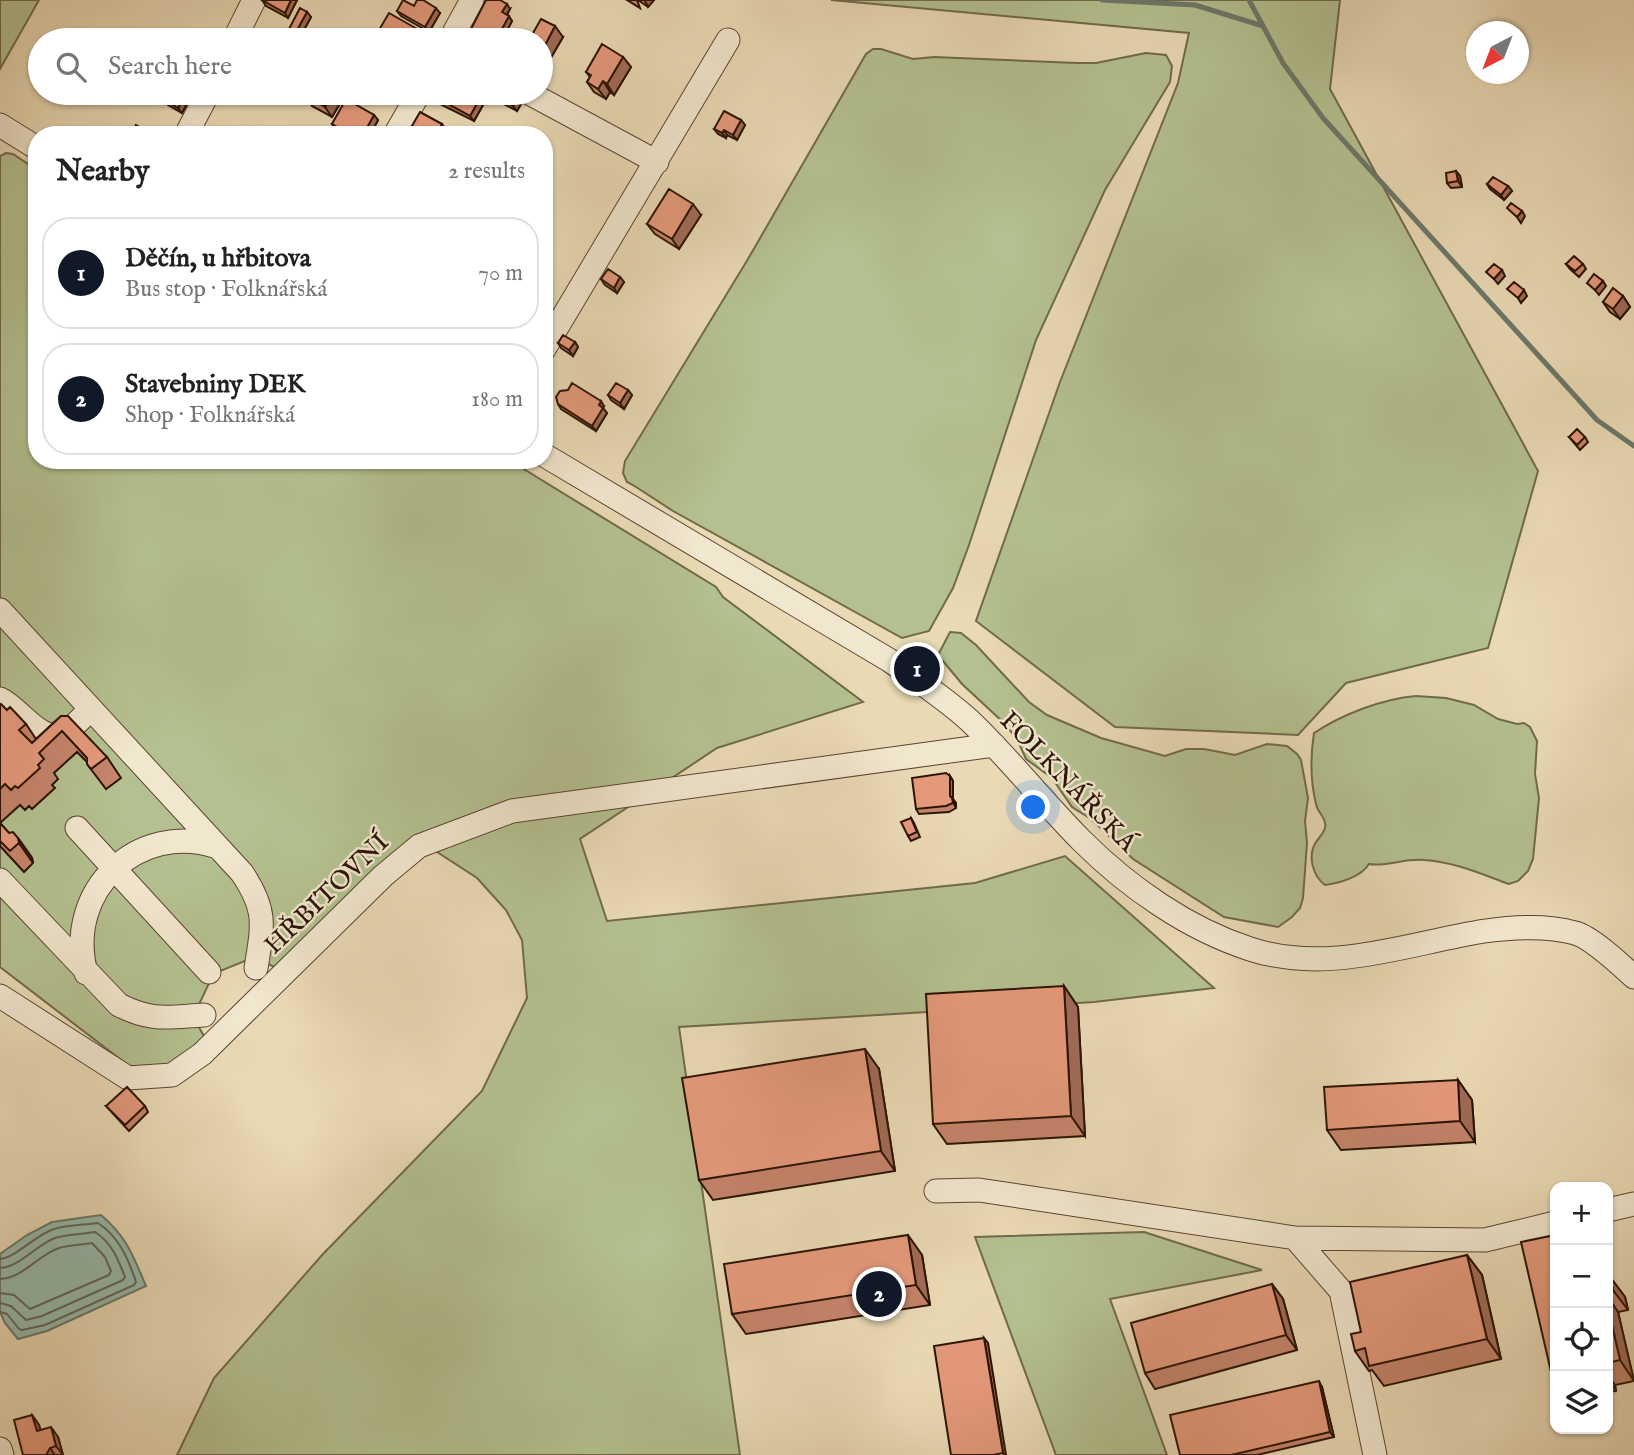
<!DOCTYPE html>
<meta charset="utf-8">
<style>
body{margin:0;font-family:"IM FELL English",serif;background:#f2f2f2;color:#222}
.controls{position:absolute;right:21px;bottom:21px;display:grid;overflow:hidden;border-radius:14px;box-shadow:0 2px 5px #0004}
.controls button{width:63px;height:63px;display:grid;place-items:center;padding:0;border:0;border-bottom:2px solid #e0e0e0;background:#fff;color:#222;font:35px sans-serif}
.compass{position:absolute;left:1466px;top:21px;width:63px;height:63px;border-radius:50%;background:#fff;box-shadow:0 2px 5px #0004;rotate:222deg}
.you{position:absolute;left:1034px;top:808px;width:24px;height:24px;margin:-18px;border:5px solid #fff;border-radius:50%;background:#1a73e8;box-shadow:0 0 0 10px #1a73e833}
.badge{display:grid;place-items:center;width:46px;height:46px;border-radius:50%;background:#111827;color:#fff;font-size:23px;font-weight:700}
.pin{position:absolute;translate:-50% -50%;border:4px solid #fff;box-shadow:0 2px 7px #0006}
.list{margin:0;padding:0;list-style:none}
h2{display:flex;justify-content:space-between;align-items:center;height:91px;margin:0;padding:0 28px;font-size:30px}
h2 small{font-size:23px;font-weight:400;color:#767676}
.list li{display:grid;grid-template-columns:46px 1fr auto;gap:21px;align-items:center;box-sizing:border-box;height:112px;margin:0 14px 14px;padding:0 14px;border:2px solid #e0e0e0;border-radius:28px}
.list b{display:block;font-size:26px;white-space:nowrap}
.list p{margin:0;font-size:23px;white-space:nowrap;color:#767676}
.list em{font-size:23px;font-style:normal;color:#767676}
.icon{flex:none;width:38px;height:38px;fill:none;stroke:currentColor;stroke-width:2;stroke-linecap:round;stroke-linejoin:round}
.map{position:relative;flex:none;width:1634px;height:1455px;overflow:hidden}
.search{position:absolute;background:#fff;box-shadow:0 2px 5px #0004;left:28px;top:28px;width:525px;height:77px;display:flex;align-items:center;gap:18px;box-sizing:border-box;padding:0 24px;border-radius:38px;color:#767676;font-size:26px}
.panel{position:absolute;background:#fff;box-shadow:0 2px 5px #0004;left:28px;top:126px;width:525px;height:343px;border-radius:28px}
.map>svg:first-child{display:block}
.green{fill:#b4c08f;stroke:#706a4a;stroke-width:2}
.water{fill:#97baad;stroke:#6c786a;stroke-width:2}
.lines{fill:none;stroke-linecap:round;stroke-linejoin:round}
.shore{stroke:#62675a;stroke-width:2}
.stream{stroke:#6c786a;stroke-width:5}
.minor-casing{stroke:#5b4532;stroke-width:25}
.minor{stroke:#f1e6ce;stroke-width:23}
.wall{fill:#c4846a;stroke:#2c1406;stroke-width:2}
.shaded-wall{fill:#a06b56;stroke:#2c1406;stroke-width:2}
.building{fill:#e4997b;stroke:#2c1406;stroke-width:2}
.labels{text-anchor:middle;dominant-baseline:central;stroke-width:5;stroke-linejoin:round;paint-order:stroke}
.street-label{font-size:26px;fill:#2c1406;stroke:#f1e6ce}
</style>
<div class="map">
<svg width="1634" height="1455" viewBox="0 0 1634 1455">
<rect width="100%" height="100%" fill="#e9d9b4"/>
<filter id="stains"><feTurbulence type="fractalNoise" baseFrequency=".00286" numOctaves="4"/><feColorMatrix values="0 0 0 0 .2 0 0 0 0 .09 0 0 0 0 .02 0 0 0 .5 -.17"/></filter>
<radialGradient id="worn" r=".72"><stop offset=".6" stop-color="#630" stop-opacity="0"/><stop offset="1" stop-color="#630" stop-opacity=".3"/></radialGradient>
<path class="green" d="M0,0H39L0,69Z
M831,0H1340L1330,89L1538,471L1488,648L1346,683L1298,735L1115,727L976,621L1060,382L1178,83L1189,33Z
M873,49H881L913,59L934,57L1077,63H1096L1146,53L1166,55L1172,66L1170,82L1105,190L1036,340L969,545L953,588L929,631L902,638L673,511L633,485L627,482L623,473L625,461L748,259L866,54Z
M6,153L13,154L37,170V460H509L716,587L723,597L863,702L717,748L580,839L607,921L975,883L1065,856L1214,988L1094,1002L679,1027L740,1455H177L214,1378L323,1254L482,1091L527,998L522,940L506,910L477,878L414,837L276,968L261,960L252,958L220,971L210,981L195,1013L196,1022L205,1038L169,1066H129L0,967V156Z
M950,632L961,633L976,645L1029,702L1047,715L1101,738L1165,756L1186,749H1204L1235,755L1267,744L1287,746L1297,754L1301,760L1308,798L1305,821L1307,843L1303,898L1300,908L1292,917L1278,927L1224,917L1133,859L1091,819L1072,807L1052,778L1026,759L1018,741L1005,724L962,684L938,655Z
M1416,696L1446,698L1474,705L1498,719L1517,724L1524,723L1530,727L1537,741L1535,774L1539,798L1533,859L1528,871L1518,881L1509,884C1481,874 1455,862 1424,860C1405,858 1387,867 1369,864C1361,877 1340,883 1325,885C1313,876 1307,856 1316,842C1320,836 1327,830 1325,823C1324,816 1317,811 1316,804C1310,779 1310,758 1314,733C1343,714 1382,699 1416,696Z
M1144,1232L1262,1270L1110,1299L1167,1455H1056L975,1237Z"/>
<path class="water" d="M101,1215C127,1237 133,1256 146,1286L47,1331L18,1339L5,1323L0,1312V1254L27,1235L52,1222Z"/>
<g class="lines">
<path class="shore" d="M0,1259C17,1257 35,1235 54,1229C67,1225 84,1225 98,1223C119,1237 128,1258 136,1282L134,1285L45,1325L22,1330L19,1329L7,1314L0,1312
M0,1268C20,1267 36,1245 55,1238C67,1234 83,1234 95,1232C112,1243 118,1259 125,1277L123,1280L42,1316L26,1320L11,1306L0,1303
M0,1279C23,1278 38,1255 59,1248C69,1245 81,1245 92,1243L105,1257L111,1271L109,1275L30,1309L14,1295L0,1293"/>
<path class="stream" d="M1102,0L1195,5L1263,26
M1249,0L1283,63L1323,118L1597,420L1634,446"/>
<g class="minor-casing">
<path id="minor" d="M234,40L254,0
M450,40L472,0
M529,93L657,162
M0,125L37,148
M186,135L208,93
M395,135L419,93
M544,349L728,40
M544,455L889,660C917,680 945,698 970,721C1010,759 1043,802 1082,841C1128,887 1188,929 1250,949C1329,975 1408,943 1485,931C1515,927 1546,925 1575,933C1591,937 1621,965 1634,977
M0,610L242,873C267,910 263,925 256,968
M0,699C20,708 42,747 66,732C75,726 83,716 91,709
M77,828L209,972
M0,880L119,1005C153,1022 168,1017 204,1015
M86,973C64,891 138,820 218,847
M0,996L128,1078L172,1075L202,1054L383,876L419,846L512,811L994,745
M936,1191L979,1190L1295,1238L1485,1240L1555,1223
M1608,1210L1634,1204
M1295,1238L1341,1291L1375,1455
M0,1449L2,1455"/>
</g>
<use href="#minor" class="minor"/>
</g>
<path class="wall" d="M262,0H297L288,18L266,6Z
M627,0H637L640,8Z
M638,0H654L648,7Z
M414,6L440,13L429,32L401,16L397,11Z
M510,9L507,15L512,21L502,40H477L472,38L469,33Z
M307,12L311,17L300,37L293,34L289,29Z
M379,30H419L426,40H386Z
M563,37L549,61L541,57V40Z
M623,57L631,67L614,95L610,92L606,99L594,92L587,82L590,77L586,72Z
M186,93L190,98L182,113L168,105L164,100Z
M253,93H271L266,102L256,97Z
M305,96L342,100L332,117L312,106Z
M435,97L487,98L474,121L438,103Z
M498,98L521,104L517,111L502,103Z
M374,115L378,120L370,135H346L336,129L332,124Z
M741,120L745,125L737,140L727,135L726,138L718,134L714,129Z
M1456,171L1460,176L1462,187L1451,188L1447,183Z
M1487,184L1508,186L1512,191L1504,200L1490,189Z
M701,215L679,249L655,234L647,224Z
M1566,264H1583L1586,269L1579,277L1570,269Z
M620,277L624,282L617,293L605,285L601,279Z
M1623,296L1630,307L1620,319L1610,312L1603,302Z
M575,342L578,347L573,356L561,348L558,343Z
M568,390L604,406L603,408L607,413L596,431L561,409L558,404Z
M628,390L632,395L624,409L611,400L608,395Z
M1569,437H1585L1588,442L1580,450Z
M0,705L26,724L36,739L61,716L107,757L121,778L106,789L87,764V762L77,752L54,773L58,779L52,785L55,788L32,809L29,806L25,810L20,805L0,823L9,833L18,838L32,858L33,863L24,872L0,846Z
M950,776L953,781V799L956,803V808L949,812L919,814L916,809Z
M911,818L914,823L920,837L911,841L908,836Z
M1064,986L1078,1007L1085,1136L947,1144L933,1124Z
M879,1069L895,1171L713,1200L699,1180Z
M1458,1080L1472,1100L1475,1142L1341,1150L1327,1130Z
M106,1106H145L148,1112L129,1131Z
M922,1255L930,1305L746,1334L732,1314Z
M1467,1255L1482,1275L1501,1359L1384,1386L1372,1370L1369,1371L1355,1351L1361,1332Z
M1608,1275L1609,1277H1610L1625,1297L1628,1310L1618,1312L1634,1381L1615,1385L1616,1391L1609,1392L1608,1390Z
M1272,1284L1283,1299L1297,1350L1155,1389L1145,1373Z
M1322,1387L1334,1437L1257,1455H1180Z
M32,1415L39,1425L40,1430L58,1437L63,1455H23Z"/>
<path class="shaded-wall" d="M291,0H297L288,18L285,13Z
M646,0H654L648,7L645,1Z
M507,4L510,9L505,17L502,12Z
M436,8L440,13L429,32L425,27Z
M307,12L311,17L300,37L296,32Z
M509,16L512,21L502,40H496Z
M555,26L563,37L549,61L542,51Z
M419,30L426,40H413Z
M623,57L631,67L614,95L607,84Z
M603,81L610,92L606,99L598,89Z
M186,93L190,98L182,113L178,108Z
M264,93H271L266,102L262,97Z
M333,93H336L342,100L332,117L325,107Z
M483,93L487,98L474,121L470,116Z
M517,99L521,104L517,111L513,106Z
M374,115L378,120L370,135H363Z
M741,120L745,125L737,140L733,135Z
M442,124L449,134V135H436Z
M724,130L727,135L726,138L722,133Z
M1456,171L1460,176L1462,187L1458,181Z
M1508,186L1512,191L1504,200L1501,195Z
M693,204L701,215L679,249L672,239Z
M1522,211L1525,216L1521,223L1517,217Z
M1502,270L1505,276L1498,284L1494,279Z
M620,277L624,282L617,293L614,288Z
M1603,281L1606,286L1599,295L1595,290Z
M1524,290L1527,296L1521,303L1518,298Z
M1623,296L1630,307L1620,319L1613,309Z
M544,324L547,329L544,334Z
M575,342L578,347L573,356L569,350Z
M628,390L632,395L624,409L620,403Z
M601,401L604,406L603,408L607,413L596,431L592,426Z
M950,776L953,781V799L956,803V808L950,796Z
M18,838L32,858L33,863L19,843Z
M1064,986L1078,1007L1085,1136L1071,1116Z
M865,1049L879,1069L895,1171L881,1151Z
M1458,1080L1472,1100L1475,1142L1460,1121Z
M908,1235L922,1255L930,1305L916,1285Z
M1467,1255L1482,1275L1501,1359L1487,1339Z
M1610,1277L1625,1297L1628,1310L1613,1290Z
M1272,1284L1283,1299L1297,1350L1286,1335Z
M1608,1297L1618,1312L1634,1381L1620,1360L1608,1308Z
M984,1338L988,1343L1006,1455H1004L1003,1453Z
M1608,1375L1615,1385L1616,1391L1608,1379Z
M1319,1381L1322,1387L1334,1437L1330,1432Z
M32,1415L39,1425L44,1441L37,1431Z
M51,1427L58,1437L63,1455L56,1446Z
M50,1448L55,1455H46Z"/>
<path class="building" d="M262,0H291L285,13Z
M403,0L414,6L417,0H423L436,8L425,27L397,11Z
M486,0H500L507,4L502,12L509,16L496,40H482L469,33Z
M300,8L307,12L296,32L289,29Z
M389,13L419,30L413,40H397L379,30Z
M541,19L555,26L542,51L541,50V40H529Z
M242,36L251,40H240Z
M602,44L623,57L607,84L603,81L598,89L587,82L591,75L586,72Z
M168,93H186L178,108L164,100Z
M255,93H264L262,97Z
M307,93H333L325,107L305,96Z
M437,93H483L470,116L435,97Z
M501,93H507L517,99L513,106L498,98Z
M346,99L374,115L363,135H351L332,124Z
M724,111L741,120L733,135L724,130L722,133L714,129Z
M420,112L442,124L436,135H415L409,131Z
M136,125L154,135H131Z
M1456,171L1458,181L1447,183L1446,173Z
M1493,177L1508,186L1501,195L1487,184Z
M669,189L693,204L672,239L647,224Z
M1511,203L1522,211L1517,217L1507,208Z
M1574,256L1583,264L1575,271L1566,264Z
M1494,264L1502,270L1494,279L1486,272Z
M608,269L620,277L614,288L601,279Z
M1594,274L1603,281L1595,290L1587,283Z
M1514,282L1524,290L1518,298L1507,289Z
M1613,288L1623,296L1613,309L1603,302Z
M563,335L575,342L569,350L558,343Z
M572,383L601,401L599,405L603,408L592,426L558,404L556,397L560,391L568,390Z
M616,383L628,390L620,403L608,395Z
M1577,429L1585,437L1577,445L1569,437Z
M1,704L7,710L10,707L26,724L19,730L32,743L61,716H68L107,757L91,769L87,764V758L62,731L39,753L44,759L38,765L40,768L18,788L15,786L11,790L5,784L0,789V705Z
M946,773L950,776V796L952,798L953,803L946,806L916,809L912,778Z
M911,818L917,832L908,836L901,822Z
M0,823L9,833L13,832L18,838L19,843L10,851L0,841Z
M1064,986L1071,1116L933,1124L926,994Z
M865,1049L881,1151L699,1180L682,1078Z
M1458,1080L1460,1121L1327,1130L1324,1087Z
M127,1087L145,1106L125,1125L106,1106Z
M908,1235L916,1285L732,1314L724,1264Z
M1555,1235V1375L1552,1376L1521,1242Z
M1467,1255L1487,1339L1369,1366L1365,1348L1355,1351L1351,1334L1361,1332L1350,1282Z
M1608,1277H1610L1613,1290L1608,1291Z
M1272,1284L1286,1335L1145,1373L1131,1323Z
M1608,1308L1620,1360L1608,1363Z
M984,1338L1003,1453L993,1455H951L934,1346Z
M1319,1381L1330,1432L1231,1455H1180L1170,1415Z
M32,1415L37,1431L51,1427L56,1446L50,1448L46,1455H23L14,1420Z"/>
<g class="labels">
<g class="street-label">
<text transform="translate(1068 782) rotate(46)">FOLKNÁŘSKÁ</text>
<text transform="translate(327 894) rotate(-44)">HŘBITOVNÍ</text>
</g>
</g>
<rect width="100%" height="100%" filter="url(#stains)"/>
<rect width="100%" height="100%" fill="url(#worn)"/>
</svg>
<div class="controls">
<button>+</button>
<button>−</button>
<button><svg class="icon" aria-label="locate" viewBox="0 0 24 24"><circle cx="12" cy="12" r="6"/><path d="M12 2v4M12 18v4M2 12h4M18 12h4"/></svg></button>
<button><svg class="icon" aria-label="layers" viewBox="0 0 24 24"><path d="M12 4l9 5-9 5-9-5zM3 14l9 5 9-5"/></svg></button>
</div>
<svg class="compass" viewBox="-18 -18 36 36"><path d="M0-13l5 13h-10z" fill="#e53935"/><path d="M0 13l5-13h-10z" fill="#767676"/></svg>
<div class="you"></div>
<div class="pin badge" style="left:917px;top:669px">1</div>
<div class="pin badge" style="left:879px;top:1294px">2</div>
<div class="search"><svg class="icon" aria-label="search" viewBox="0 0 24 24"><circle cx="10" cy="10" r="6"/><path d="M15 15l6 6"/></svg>Search here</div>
<section class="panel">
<h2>Nearby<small>2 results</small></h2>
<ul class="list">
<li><span class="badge">1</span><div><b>Děčín, u hřbitova</b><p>Bus stop · Folknářská</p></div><em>70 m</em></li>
<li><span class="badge">2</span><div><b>Stavebniny DEK</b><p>Shop · Folknářská</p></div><em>180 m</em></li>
</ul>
</section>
</div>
